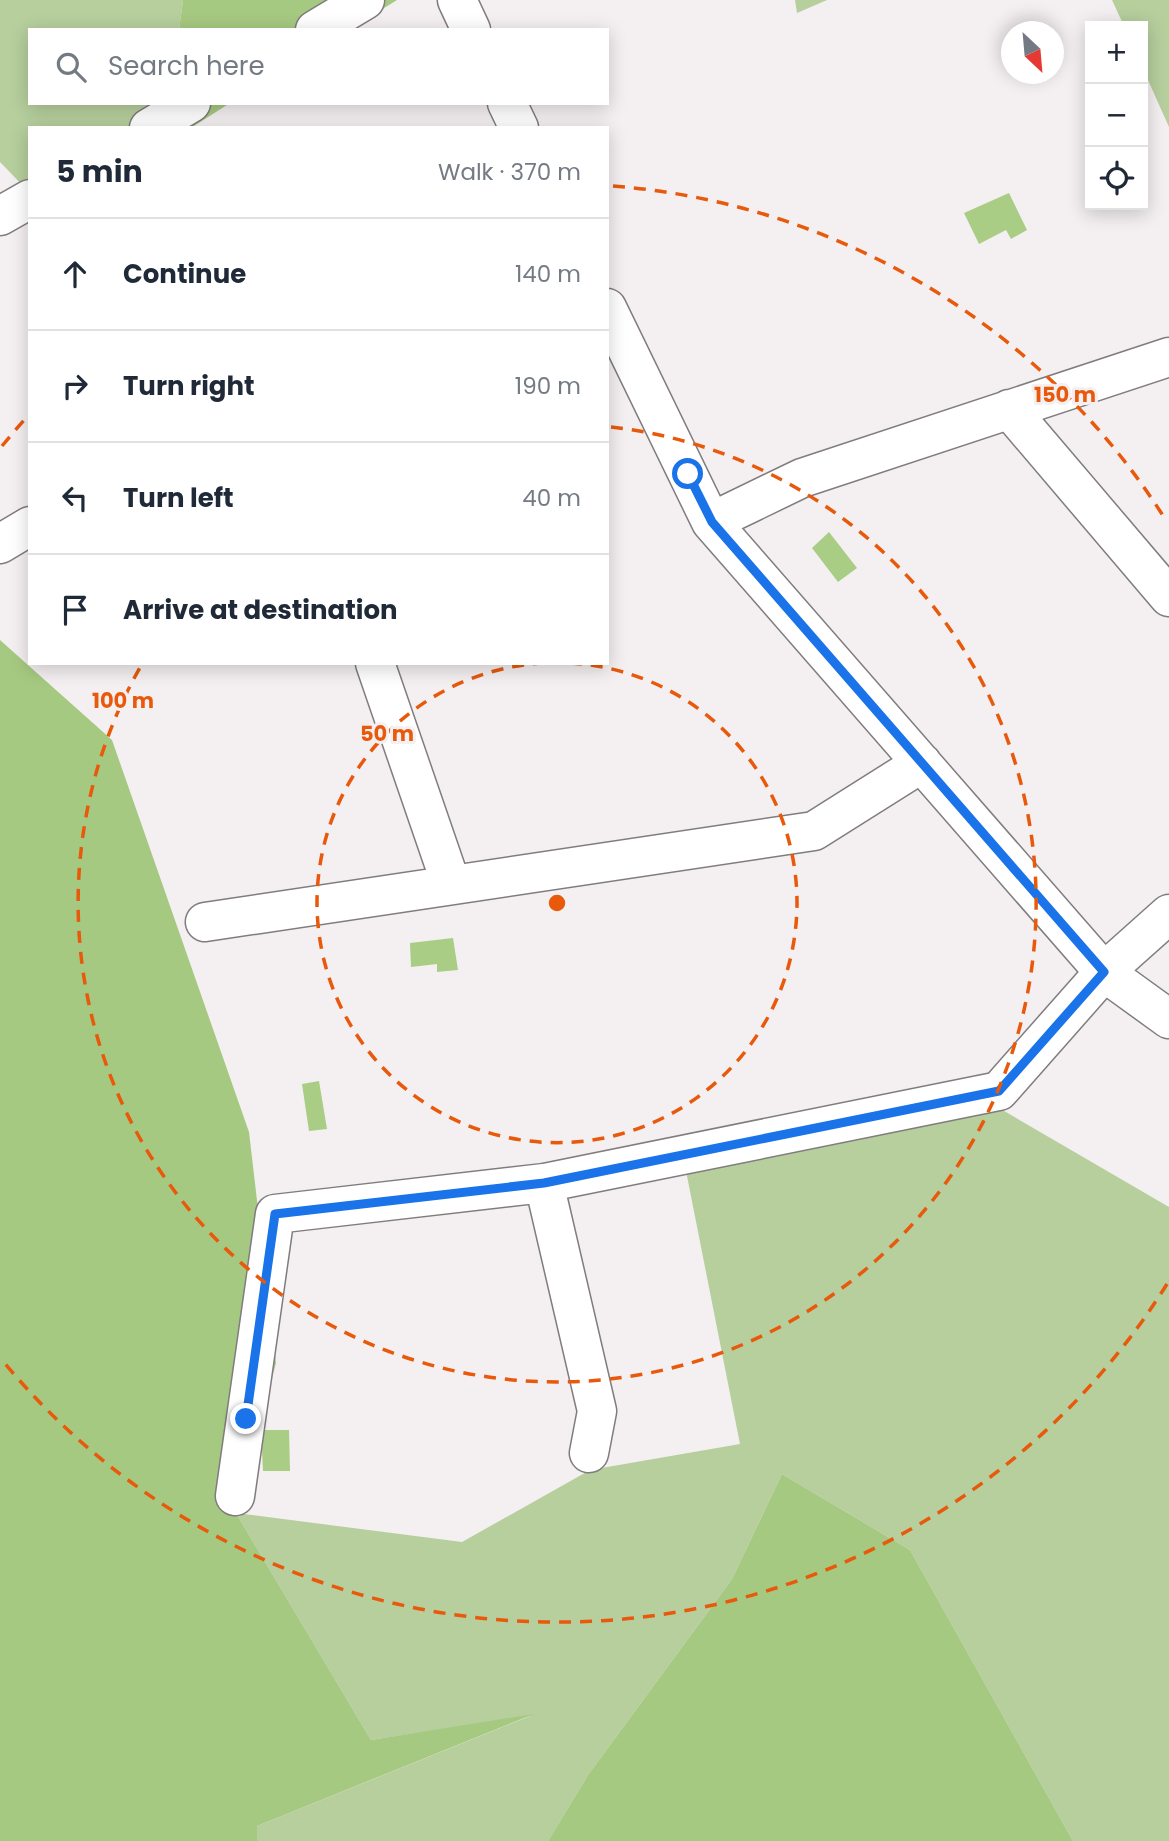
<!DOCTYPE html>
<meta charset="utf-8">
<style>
body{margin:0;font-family:Poppins,sans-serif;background:#f6f6f7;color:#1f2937}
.controls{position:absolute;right:21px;top:21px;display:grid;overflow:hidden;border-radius:0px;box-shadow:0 4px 18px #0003}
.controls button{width:63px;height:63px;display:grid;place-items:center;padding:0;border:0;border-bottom:2px solid #e0e1e3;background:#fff;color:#1f2937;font:35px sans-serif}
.compass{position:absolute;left:1001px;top:21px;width:63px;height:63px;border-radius:50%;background:#fff;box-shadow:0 4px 18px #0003;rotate:154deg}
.stop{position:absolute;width:21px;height:21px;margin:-16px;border:5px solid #1a73e8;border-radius:50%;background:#fff}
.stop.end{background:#1a73e8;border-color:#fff;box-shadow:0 2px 7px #0008}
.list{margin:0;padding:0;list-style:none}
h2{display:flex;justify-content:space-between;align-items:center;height:91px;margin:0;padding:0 28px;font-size:30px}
h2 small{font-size:23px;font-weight:400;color:#747a83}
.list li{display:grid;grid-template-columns:46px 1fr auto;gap:21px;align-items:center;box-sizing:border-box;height:112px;padding:0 28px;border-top:2px solid #e0e1e3}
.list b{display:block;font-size:26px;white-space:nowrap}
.list em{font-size:23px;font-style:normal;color:#747a83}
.icon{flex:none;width:38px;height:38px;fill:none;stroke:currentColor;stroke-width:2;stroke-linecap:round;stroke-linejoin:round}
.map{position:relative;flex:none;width:1169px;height:1841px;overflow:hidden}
.search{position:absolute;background:#fff;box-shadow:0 4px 18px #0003;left:28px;top:28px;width:581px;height:77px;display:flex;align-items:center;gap:18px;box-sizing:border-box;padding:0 24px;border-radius:0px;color:#747a83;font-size:26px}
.panel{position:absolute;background:#fff;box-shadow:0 4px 18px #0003;left:28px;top:126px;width:581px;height:539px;border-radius:0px}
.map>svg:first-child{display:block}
.green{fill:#b6cf9d}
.forest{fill:#a6c981}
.water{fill:#a9cd84}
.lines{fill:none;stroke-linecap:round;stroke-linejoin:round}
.minor-casing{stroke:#817c7e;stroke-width:41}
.minor{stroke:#fff;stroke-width:38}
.route{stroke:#1a73e8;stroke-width:9}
.ring{fill:none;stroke:#e8590c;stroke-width:3.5;stroke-dasharray:12 9}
.centre{fill:#e8590c;stroke:#f4eff1;stroke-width:3.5}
.ring-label{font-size:21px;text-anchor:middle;font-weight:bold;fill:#e8590c;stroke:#f4eff1;stroke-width:6;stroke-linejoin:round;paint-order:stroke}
</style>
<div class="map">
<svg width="1169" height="1841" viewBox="0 0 1169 1841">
<rect width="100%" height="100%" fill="#f4eff1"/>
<path class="green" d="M0,0H183L179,30H30V103H170L167,128H30V193L0,162Z
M795,0H827L797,13Z
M1112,0H1169V127L1143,69V26H1124Z
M999,1108L1169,1207V1841H1073L910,1550L782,1474L732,1579L588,1775L548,1841H257V1826L530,1716L371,1740L236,1513L462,1542L590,1470L740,1444L686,1171Z"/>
<path class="forest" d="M183,0H397L349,30H179Z
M170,103H230L191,128H167Z
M0,640L112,740L249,1132L276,1363L236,1513L371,1740L534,1714L257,1826V1841H0Z
M782,1474L910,1550L1073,1841H548L588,1775L732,1579Z"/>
<path class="water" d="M1009,193L1027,230L1011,239L1006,230L979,244L964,213Z
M829,532L857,568L838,582L812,548Z
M453,938L458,970L437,972V964L411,967L410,943Z
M319,1081L327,1129L309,1131L302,1084Z
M261,1430H289L290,1471H263Z"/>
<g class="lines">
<g class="minor-casing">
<path id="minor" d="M457,0L471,30
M315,30L365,0
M507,103L519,128
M149,128L191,103
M0,216L30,199
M607,308L711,522L1104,972L1169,1019
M1009,409L1169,597
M711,522L802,478L1169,357
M0,544L30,526
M375,663L451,884
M205,922L814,831L922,763
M544,1183L597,1411L589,1453
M235,1496L275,1214L544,1183L999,1091L1104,972L1169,914"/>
</g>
<use href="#minor" class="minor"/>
</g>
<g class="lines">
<path class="route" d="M246,1419L275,1214L544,1183L999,1091L1104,972L712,522L688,474"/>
</g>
<g class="ring">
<path d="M570 663A240 240 0 1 1 544 663"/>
<path d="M611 427A479 479 0 1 1 142 664"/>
<path d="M1167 1284A719 719 0 0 1 2 1360M2 446A719 719 0 0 1 27 417M613 186A719 719 0 0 1 1167 522"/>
</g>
<circle cx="557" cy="903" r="10" class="centre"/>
<g class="ring-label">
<text x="1065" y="402">150 m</text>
<text x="123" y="708">100 m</text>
<text x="387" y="741">50 m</text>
</g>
</svg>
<div class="controls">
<button>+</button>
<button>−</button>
<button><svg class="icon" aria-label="locate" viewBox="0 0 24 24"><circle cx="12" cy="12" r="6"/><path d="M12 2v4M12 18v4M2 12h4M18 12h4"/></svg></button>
</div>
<svg class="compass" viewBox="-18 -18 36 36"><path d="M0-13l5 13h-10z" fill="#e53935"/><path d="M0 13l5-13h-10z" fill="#747a83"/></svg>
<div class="stop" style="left:688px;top:474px"></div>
<div class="stop end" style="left:246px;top:1419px"></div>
<div class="search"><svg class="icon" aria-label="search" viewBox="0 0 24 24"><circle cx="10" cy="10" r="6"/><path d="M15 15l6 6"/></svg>Search here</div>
<section class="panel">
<h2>5 min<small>Walk · 370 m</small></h2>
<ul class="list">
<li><svg class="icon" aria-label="ahead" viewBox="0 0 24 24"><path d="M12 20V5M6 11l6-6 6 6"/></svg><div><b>Continue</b></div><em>140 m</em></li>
<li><svg class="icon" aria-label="right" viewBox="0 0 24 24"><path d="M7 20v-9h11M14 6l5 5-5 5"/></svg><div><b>Turn right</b></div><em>190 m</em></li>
<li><svg class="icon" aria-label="left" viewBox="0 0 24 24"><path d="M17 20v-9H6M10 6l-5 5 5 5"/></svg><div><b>Turn left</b></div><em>40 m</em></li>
<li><svg class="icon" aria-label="arrive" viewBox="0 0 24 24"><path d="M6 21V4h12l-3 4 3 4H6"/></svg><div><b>Arrive at destination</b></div></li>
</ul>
</section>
</div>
